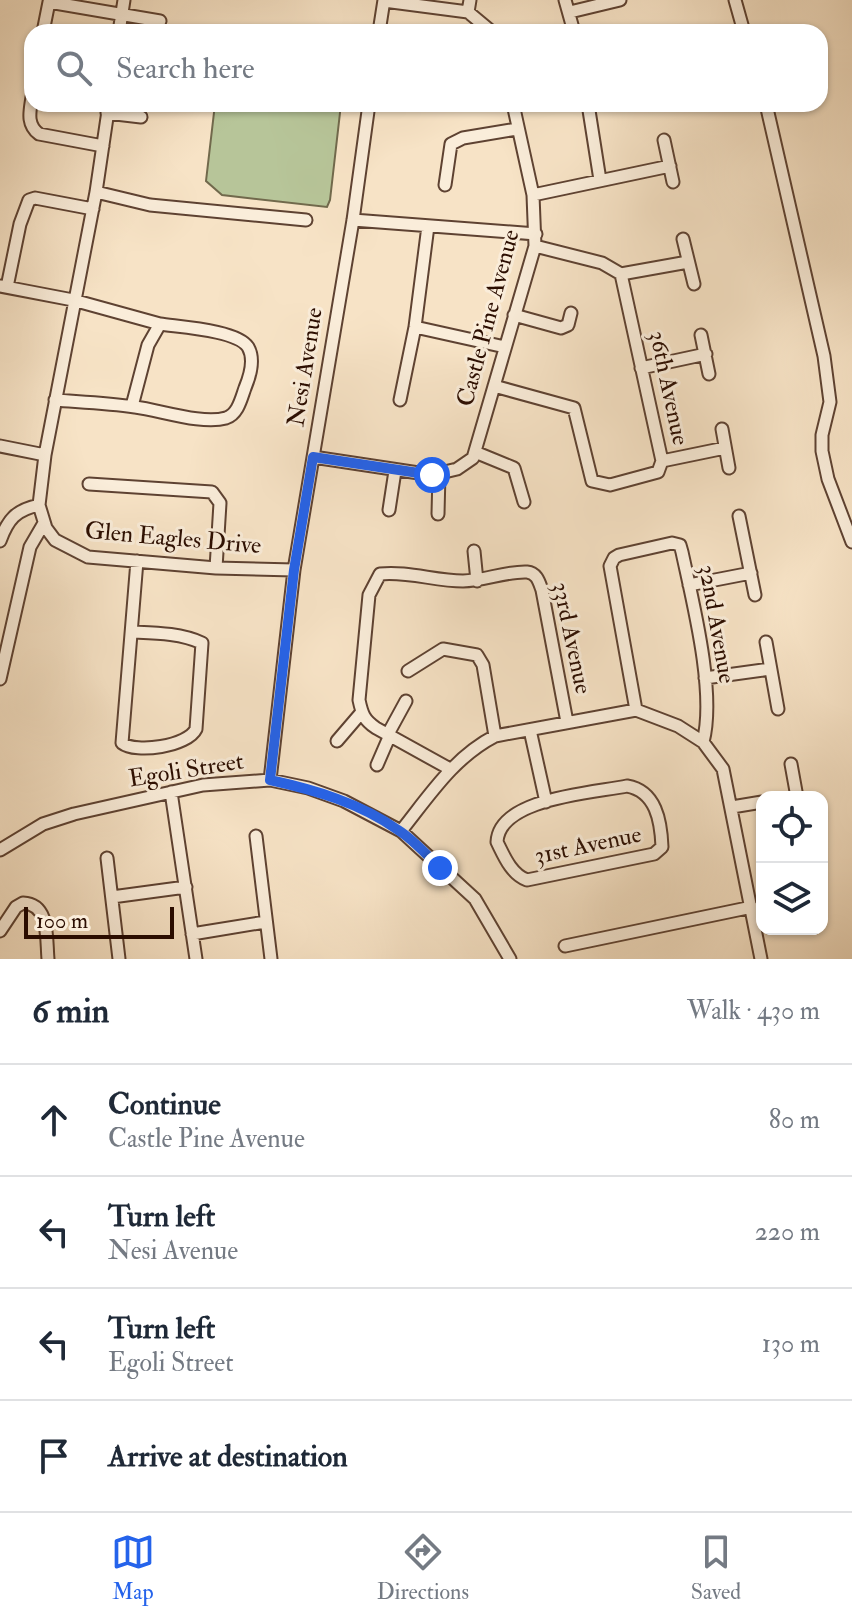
<!DOCTYPE html>
<meta charset="utf-8">
<style>
body{margin:0;font-family:"IM FELL Double Pica",serif;background:#f2f2f3;color:#1f2937}
.controls{position:absolute;right:24px;bottom:24px;display:grid;overflow:hidden;border-radius:16px;box-shadow:0 2px 6px #0004}
.controls button{width:72px;height:72px;display:grid;place-items:center;padding:0;border:0;border-bottom:2px solid #e0e1e3;background:#fff;color:#1f2937;font:40px sans-serif}
.scale{position:absolute;left:24px;bottom:20px;width:150px;box-sizing:border-box;padding-left:8px;border:4px solid #2b0d00;border-top:0;font-size:22px;line-height:28px;white-space:nowrap;color:#2b0d00;-webkit-text-stroke:6px #faedda;paint-order:stroke}
.stop{position:absolute;width:24px;height:24px;margin:-18px;border:6px solid #2563eb;border-radius:50%;background:#fff}
.stop.end{background:#2563eb;border-color:#fff;box-shadow:0 2px 8px #0008}
.list{margin:0;padding:0;list-style:none}
h2{display:flex;justify-content:space-between;align-items:center;height:104px;margin:0;padding:0 32px;font-size:34px}
h2 small{font-size:26px;font-weight:400;color:#747a83}
.list li{display:grid;grid-template-columns:52px 1fr auto;gap:24px;align-items:center;box-sizing:border-box;height:112px;padding:0 32px;border-top:2px solid #e0e1e3}
.list b{display:block;font-size:30px;white-space:nowrap}
.list p{margin:0;font-size:26px;white-space:nowrap;color:#747a83}
.list em{font-size:26px;font-style:normal;color:#747a83}
.icon{flex:none;width:44px;height:44px;fill:none;stroke:currentColor;stroke-width:2;stroke-linecap:round;stroke-linejoin:round}
.map{position:relative;flex:none;width:852px;height:959px;overflow:hidden}
.search{position:absolute;background:#fff;box-shadow:0 2px 6px #0004;left:24px;right:24px;top:24px;height:88px;display:flex;align-items:center;gap:20px;box-sizing:border-box;padding:0 28px;border-radius:24px;color:#747a83;font-size:30px}
.sheet{height:552px;background:#fff}
nav{display:flex;justify-content:space-around;align-items:center;box-sizing:border-box;height:112px;border-top:2px solid #e0e1e3;background:#fff;font-size:22px;color:#747a83}
nav a{display:grid;justify-items:center;gap:4px}
nav .on{color:#2563eb}
.map>svg:first-child{display:block}
.green{fill:#b7c599;stroke:#71694c;stroke-width:2}
.lines{fill:none;stroke-linecap:round;stroke-linejoin:round}
.street-casing{stroke:#5e4232;stroke-width:15}
.street{stroke:#faedda;stroke-width:11}
.route{stroke:#2563eb;stroke-width:10}
.labels{text-anchor:middle;dominant-baseline:central;stroke-width:6;stroke-linejoin:round;paint-order:stroke}
.street-label{font-size:24px;fill:#2b0d00;stroke:#faedda}
</style>
<div class="map">
<svg width="852" height="959" viewBox="0 0 852 959">
<rect width="100%" height="100%" fill="#f7e3c6"/>
<filter id="stains"><feTurbulence type="fractalNoise" baseFrequency=".0025" numOctaves="4"/><feColorMatrix values="0 0 0 0 .2 0 0 0 0 .09 0 0 0 0 .02 0 0 0 .5 -.17"/></filter>
<radialGradient id="worn" r=".72"><stop offset=".6" stop-color="#630" stop-opacity="0"/><stop offset="1" stop-color="#630" stop-opacity=".3"/></radialGradient>
<path class="green" d="M215,104H341L330,200L327,207L222,195L206,181Z"/>
<g class="lines">
<g class="street-casing">
<path id="street" d="M565,0L574,32
M735,0L744,32
M384,1L468,12L492,32
M468,12L470,0
M570,12L620,0
M43,32L49,2L160,21
M119,32L124,0
M379,32L384,0
M32,97C30,111 26,124 39,134L103,146
M109,104L96,192L45,455L39,505L46,528L55,540L88,557L216,568L294,570
M588,104L600,180
M766,104L824,356L830,402L822,435V451L828,479L852,542
M107,113L141,117
M664,140L673,182
M445,185L451,144L463,138L517,129
M96,192L150,205L306,220
M533,195L670,166
M353,220L536,234
M683,239L694,284
M621,274L688,262
M0,286L73,300L160,324
M7,287L20,224L29,200L35,198L93,209
M514,315L561,328L568,325L571,313
M415,327L505,347
M701,335L709,374
M641,368L706,354
M494,386L574,408L592,481L610,485L658,472L662,461L621,274L602,263L535,246
M55,400C81,402 108,403 135,407C160,410 202,425 226,418C238,414 241,399 245,388C250,376 255,359 248,347C237,330 179,327 160,324L148,345L132,406
M400,400L415,327L428,226
M722,429L729,468
M0,446L45,455
M475,452L514,468L524,502
M313,457L432,475L457,469L473,458L535,246L533,195L513,104
M662,461L725,448
M89,484L212,492L220,503L216,568
M389,510L395,471
M438,514L439,474
M739,516L755,595
M0,541C8,519 16,510 39,505
M474,551L477,581
M689,585L751,573
M132,632C155,633 180,633 202,643L196,729C188,746 136,754 122,743L137,561
M766,642L778,709
M408,671L443,649L477,655L483,665L495,736
M705,678L770,669
M0,679L30,547L44,523
M636,710L610,566L614,558L619,555L672,543L680,545L682,552C693,603 716,693 703,742
M530,730L546,802
M388,734L406,701
M337,741L361,713
M791,764L797,797
M377,765L390,735
M450,769L376,728C364,720 362,714 359,700L369,595L380,574C408,571 435,581 463,581C484,581 506,571 527,572C537,573 539,582 542,590L567,722
M270,780L294,570L353,220L369,104
M627,786C656,791 661,821 662,847L654,854L527,880C511,874 504,856 497,842C499,798 593,793 627,786Z
M171,792L196,959
M732,807L762,802
M401,831C429,796 454,757 495,736L636,710L678,726L703,742L723,769L761,959
M256,836L271,959
M0,850L43,824L74,814L203,785L270,780L308,788L344,801L401,831L475,899L510,959
M107,858L119,959
M112,897L186,887
M0,931L16,907L23,903C50,904 46,938 48,959
M192,934L265,922
M565,946L752,907"/>
</g>
<use href="#street" class="street"/>
</g>
<g class="lines">
<path class="route" d="M432,475L313,457L294,570L270,780C315,790 360,803 398,830C414,840 427,855 440,868"/>
</g>
<g class="labels">
<g class="street-label">
<text transform="translate(488 318) rotate(-75)">Castle Pine Avenue</text>
<text transform="translate(305 367) rotate(-81)">Nesi Avenue</text>
<text transform="translate(669 388) rotate(78)">36th Avenue</text>
<text transform="translate(173 538) rotate(5)">Glen Eagles Drive</text>
<text transform="translate(717 624) rotate(80)">32nd Avenue</text>
<text transform="translate(572 638) rotate(78)">33rd Avenue</text>
<text transform="translate(186 770) rotate(-9)">Egoli Street</text>
<text transform="translate(588 845) rotate(-12)">31st Avenue</text>
</g>
</g>
<rect width="100%" height="100%" filter="url(#stains)"/>
<rect width="100%" height="100%" fill="url(#worn)"/>
</svg>
<div class="controls">
<button><svg class="icon" aria-label="locate" viewBox="0 0 24 24"><circle cx="12" cy="12" r="6"/><path d="M12 2v4M12 18v4M2 12h4M18 12h4"/></svg></button>
<button><svg class="icon" aria-label="layers" viewBox="0 0 24 24"><path d="M12 4l9 5-9 5-9-5zM3 14l9 5 9-5"/></svg></button>
</div>
<div class="scale">100 m</div>
<div class="stop" style="left:432px;top:475px"></div>
<div class="stop end" style="left:440px;top:868px"></div>
<div class="search"><svg class="icon" aria-label="search" viewBox="0 0 24 24"><circle cx="10" cy="10" r="6"/><path d="M15 15l6 6"/></svg>Search here</div>
</div>
<section class="sheet">
<h2>6 min<small>Walk · 430 m</small></h2>
<ul class="list">
<li><svg class="icon" aria-label="ahead" viewBox="0 0 24 24"><path d="M12 20V5M6 11l6-6 6 6"/></svg><div><b>Continue</b><p>Castle Pine Avenue</p></div><em>80 m</em></li>
<li><svg class="icon" aria-label="left" viewBox="0 0 24 24"><path d="M17 20v-9H6M10 6l-5 5 5 5"/></svg><div><b>Turn left</b><p>Nesi Avenue</p></div><em>220 m</em></li>
<li><svg class="icon" aria-label="left" viewBox="0 0 24 24"><path d="M17 20v-9H6M10 6l-5 5 5 5"/></svg><div><b>Turn left</b><p>Egoli Street</p></div><em>130 m</em></li>
<li><svg class="icon" aria-label="arrive" viewBox="0 0 24 24"><path d="M6 21V4h12l-3 4 3 4H6"/></svg><div><b>Arrive at destination</b></div></li>
</ul>
</section>
<nav>
<a class="on"><svg class="icon" aria-label="map" viewBox="0 0 24 24"><path d="M3 6l6-2 6 2 6-2v14l-6 2-6-2-6 2zM9 4v14M15 6v14"/></svg>Map</a>
<a><svg class="icon" aria-label="directions" viewBox="0 0 24 24"><path d="M12 3l9 9-9 9-9-9zM9 14v-3h6M13 9l2 2-2 2"/></svg>Directions</a>
<a><svg class="icon" aria-label="saved" viewBox="0 0 24 24"><path d="M7 4h10v16l-5-4-5 4z"/></svg>Saved</a>
</nav>
